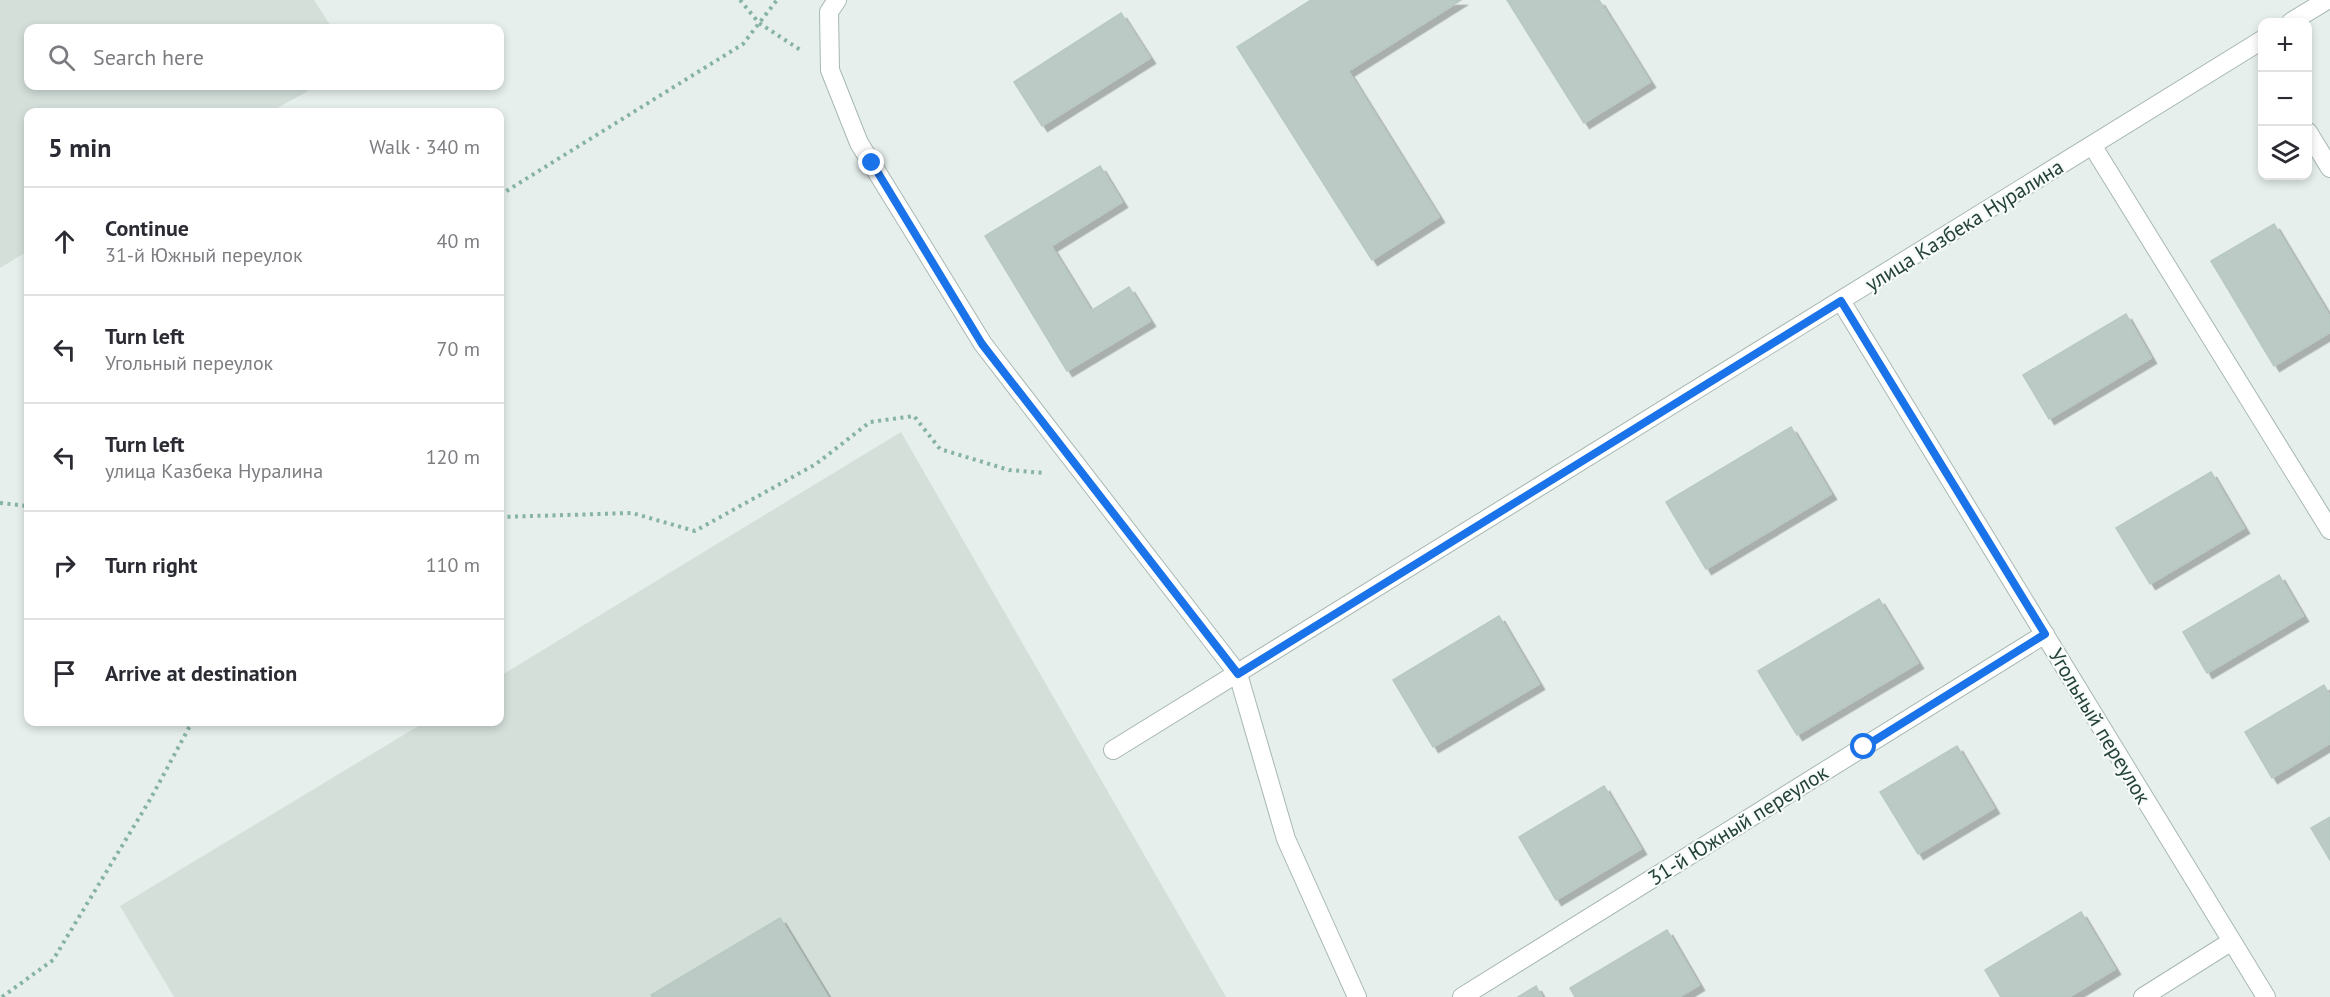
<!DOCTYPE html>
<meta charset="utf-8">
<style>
body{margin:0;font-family:"PT Sans",sans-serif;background:#f7f7f7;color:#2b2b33}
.controls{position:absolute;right:18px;top:18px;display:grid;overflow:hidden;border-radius:12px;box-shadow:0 3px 9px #0003}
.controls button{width:54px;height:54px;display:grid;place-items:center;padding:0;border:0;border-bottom:2px solid #e1e1e2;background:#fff;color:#2b2b33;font:30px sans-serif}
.stop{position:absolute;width:18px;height:18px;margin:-14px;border:4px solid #1a73e8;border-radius:50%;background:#fff}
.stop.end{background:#1a73e8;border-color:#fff;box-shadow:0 2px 6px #0008}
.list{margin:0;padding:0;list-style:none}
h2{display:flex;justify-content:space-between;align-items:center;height:78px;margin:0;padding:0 24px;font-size:26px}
h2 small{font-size:20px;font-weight:400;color:#7c7c81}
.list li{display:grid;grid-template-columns:39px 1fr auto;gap:18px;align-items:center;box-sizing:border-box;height:108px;padding:0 24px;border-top:2px solid #e1e1e2}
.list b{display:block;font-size:22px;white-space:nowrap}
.list p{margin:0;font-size:20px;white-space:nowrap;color:#7c7c81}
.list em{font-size:20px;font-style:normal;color:#7c7c81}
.icon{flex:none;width:33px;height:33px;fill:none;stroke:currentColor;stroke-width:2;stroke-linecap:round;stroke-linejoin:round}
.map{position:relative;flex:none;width:2330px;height:997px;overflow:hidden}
.search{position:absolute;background:#fff;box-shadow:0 3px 9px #0003;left:24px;top:24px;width:480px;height:66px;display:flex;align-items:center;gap:15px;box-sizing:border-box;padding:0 21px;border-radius:12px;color:#7c7c81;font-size:22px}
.panel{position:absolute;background:#fff;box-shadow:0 3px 9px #0003;left:24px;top:108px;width:480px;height:618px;border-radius:12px}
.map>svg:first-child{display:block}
.built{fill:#d4dfda}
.building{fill:#bbcac4;stroke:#b8c9c2;stroke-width:1.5;filter:url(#shadow)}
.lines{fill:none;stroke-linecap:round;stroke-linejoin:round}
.service-casing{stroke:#a8b8b2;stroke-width:20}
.minor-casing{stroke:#a8b8b2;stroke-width:20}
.path{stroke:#86b3a5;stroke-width:4;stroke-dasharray:3 4.5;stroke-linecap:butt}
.service{stroke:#fff;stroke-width:18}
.minor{stroke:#fff;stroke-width:18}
.route{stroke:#1a73e8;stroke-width:8}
.labels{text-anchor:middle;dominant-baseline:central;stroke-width:4.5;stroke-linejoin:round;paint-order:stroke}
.street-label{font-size:21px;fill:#24423a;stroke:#f7fbf9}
</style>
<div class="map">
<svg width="2330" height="997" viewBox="0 0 2330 997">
<defs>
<filter id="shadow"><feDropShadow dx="5.5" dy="5.5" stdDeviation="0" flood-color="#0004"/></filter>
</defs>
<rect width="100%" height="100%" fill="#e6efeb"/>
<path class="built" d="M0,0H314L332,28H28V86H317L270,112H28V251L0,268Z
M901,432L1226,997H174L120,906L425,722H500V676Z"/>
<path class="building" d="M1311,0H1461L1348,71L1439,217L1372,260L1237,47Z
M1507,0H1599L1650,82L1584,123Z
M1121,13L1150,58L1042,126L1014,82Z
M1100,166L1122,202L1051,246L1091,311L1129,287L1150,321L1067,371L985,236Z
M2274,224L2330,317V332L2274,366L2211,261Z
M2126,314L2151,358L2049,419L2023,375Z
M1791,427L1831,494L1706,569L1666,502Z
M2211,472L2244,528L2150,584L2116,528Z
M2279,575L2303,616L2207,673L2183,632Z
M1879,599L1918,663L1797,735L1758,671Z
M1499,616L1539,684L1433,747L1393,680Z
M2324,685L2330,696V743L2272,778L2245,732Z
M1957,746L1994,808L1918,854L1880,792Z
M1604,786L1641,849L1556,900L1519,837Z
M2330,817V860L2311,828Z
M2081,912L2115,969L2069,997H2001L1985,970Z
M780,918L828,997H652L651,995Z
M1667,930L1699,985L1679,997H1575L1570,988Z
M1536,986L1542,997H1518Z"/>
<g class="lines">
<g class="service-casing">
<path id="service" d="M837,0L829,12L830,70L859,143L983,344L1238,674L1286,839L1357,997"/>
</g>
<g class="minor-casing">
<path id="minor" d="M2291,22L2327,0
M2308,132L2330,168
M2092,145L2330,530
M1841,301L2266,997
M1113,750L2262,40
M1462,997L2045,634
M2143,997L2232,941"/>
</g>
<path class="path" d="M740,0L759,23L802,51
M500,195L743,44L777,0
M0,503L28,506
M500,517L632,513L695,531L816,464L870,422L914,416L940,449L1009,470L1044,473
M2,997L53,960L151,798L192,722"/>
<use href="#service" class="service"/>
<use href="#minor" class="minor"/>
</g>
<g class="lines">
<path class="route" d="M872,163L982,344L1238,674L1841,301L2045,634L1864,747"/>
</g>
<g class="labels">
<g class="street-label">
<text transform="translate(1964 225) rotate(-32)">улица Казбека Нуралина</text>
<text transform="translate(2100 726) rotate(59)">Угольный переулок</text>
<text transform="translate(1738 825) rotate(-32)">31-й Южный переулок</text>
</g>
</g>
</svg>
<div class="controls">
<button>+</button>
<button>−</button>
<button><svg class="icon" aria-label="layers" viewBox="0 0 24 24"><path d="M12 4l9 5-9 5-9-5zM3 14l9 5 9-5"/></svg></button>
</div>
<div class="stop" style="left:1864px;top:747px"></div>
<div class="stop end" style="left:872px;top:163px"></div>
<div class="search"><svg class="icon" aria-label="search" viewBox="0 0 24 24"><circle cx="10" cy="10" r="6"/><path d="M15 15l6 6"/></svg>Search here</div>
<section class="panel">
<h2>5 min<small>Walk · 340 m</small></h2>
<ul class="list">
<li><svg class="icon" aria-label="ahead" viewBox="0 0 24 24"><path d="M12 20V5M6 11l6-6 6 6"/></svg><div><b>Continue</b><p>31-й Южный переулок</p></div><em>40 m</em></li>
<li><svg class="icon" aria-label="left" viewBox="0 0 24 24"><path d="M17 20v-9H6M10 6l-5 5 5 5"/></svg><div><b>Turn left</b><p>Угольный переулок</p></div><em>70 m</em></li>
<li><svg class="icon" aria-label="left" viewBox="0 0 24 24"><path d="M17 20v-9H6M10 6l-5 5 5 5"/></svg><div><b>Turn left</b><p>улица Казбека Нуралина</p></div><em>120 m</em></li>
<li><svg class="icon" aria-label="right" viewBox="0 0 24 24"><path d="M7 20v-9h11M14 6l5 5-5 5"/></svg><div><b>Turn right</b></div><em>110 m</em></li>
<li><svg class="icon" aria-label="arrive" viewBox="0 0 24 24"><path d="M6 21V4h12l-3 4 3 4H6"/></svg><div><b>Arrive at destination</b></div></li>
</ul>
</section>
</div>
